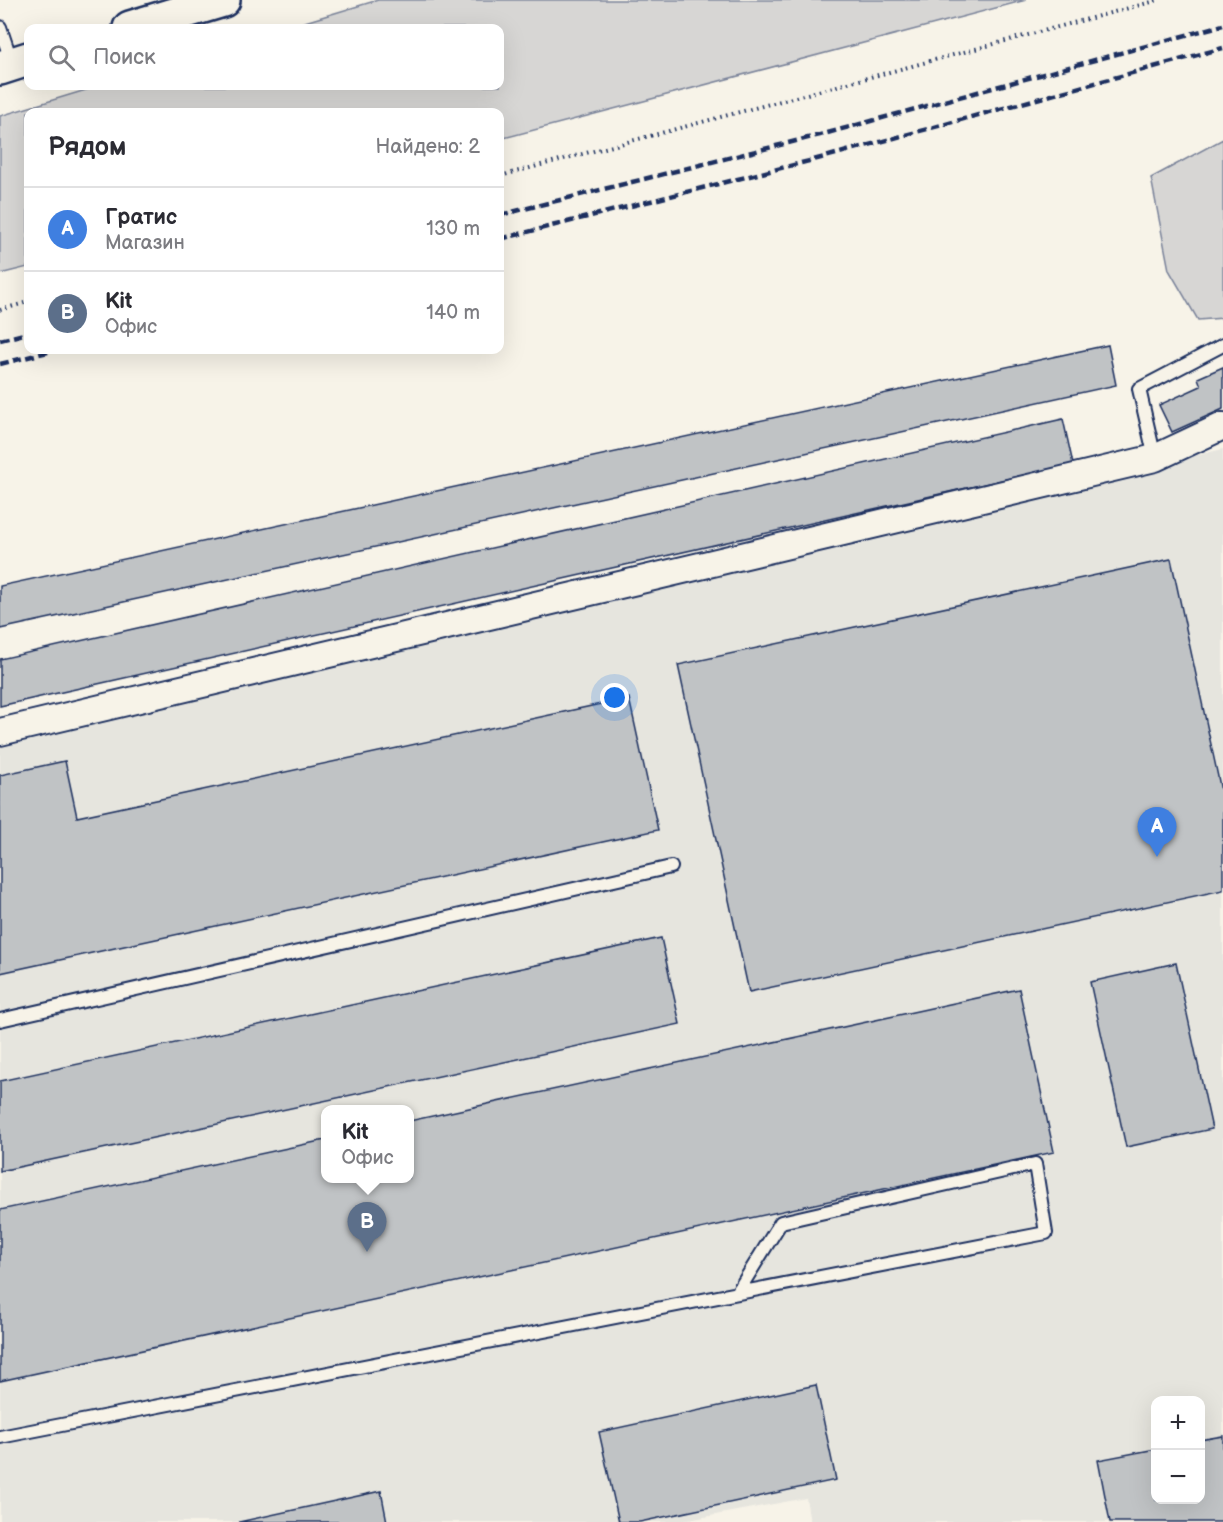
<!DOCTYPE html>
<html lang="ru">
<meta charset="utf-8">
<style>
body{margin:0;font-family:"Balsamiq Sans",sans-serif;background:#f7f7f7;color:#2b2b33}
.controls{position:absolute;right:18px;bottom:18px;display:grid;overflow:hidden;border-radius:12px;box-shadow:0 6px 24px #0002}
.controls button{width:54px;height:54px;display:grid;place-items:center;padding:0;border:0;border-bottom:2px solid #e1e1e2;background:#fff;color:#2b2b33;font:30px sans-serif}
.you{position:absolute;left:615px;top:698px;width:21px;height:21px;margin:-15px;border:4px solid #fff;border-radius:50%;background:#1a73e8;box-shadow:0 0 0 9px #1a73e833}
.badge{display:grid;place-items:center;width:39px;height:39px;border-radius:50%;background:#1f6fb2;color:#fff;font-size:20px;font-weight:700}
.pin{position:absolute;translate:-50% -50px;filter:drop-shadow(0 2px 3px #0008)}
.pin::after{content:'';position:absolute;top:32px;width:21px;height:18px;background:inherit;clip-path:polygon(0 0,100% 0,50% 100%)}
.popup{position:absolute;left:321px;top:1105px;width:93px;height:78px;box-sizing:border-box;display:grid;place-content:center;border-radius:12px;background:#fff;filter:drop-shadow(0 2px 4px #0005);font-size:20px;white-space:nowrap;color:#7c7c81}
.popup b{font-size:22px;color:#2b2b33}
.popup::after{content:'';position:absolute;left:50%;top:100%;margin-left:-12px;border:12px solid transparent;border-top-color:#fff}
.list{margin:0;padding:0;list-style:none}
h2{display:flex;justify-content:space-between;align-items:center;height:78px;margin:0;padding:0 24px;font-size:26px}
h2 small{font-size:20px;font-weight:400;color:#7c7c81}
.list li{display:grid;grid-template-columns:39px 1fr auto;gap:18px;align-items:center;box-sizing:border-box;height:84px;padding:0 24px;border-top:2px solid #e1e1e2}
.list b{display:block;font-size:22px;white-space:nowrap}
.list p{margin:0;font-size:20px;white-space:nowrap;color:#7c7c81}
.list em{font-size:20px;font-style:normal;color:#7c7c81}
.icon{flex:none;width:33px;height:33px;fill:none;stroke:currentColor;stroke-width:2;stroke-linecap:round;stroke-linejoin:round}
.map{position:relative;flex:none;width:1223px;height:1522px;overflow:hidden}
.search{position:absolute;background:#fff;box-shadow:0 6px 24px #0002;left:24px;top:24px;width:480px;height:66px;display:flex;align-items:center;gap:15px;box-sizing:border-box;padding:0 21px;border-radius:12px;color:#7c7c81;font-size:22px}
.panel{position:absolute;background:#fff;box-shadow:0 6px 24px #0002;left:24px;top:108px;width:480px;height:246px;border-radius:12px}
.map>svg:first-child{display:block}
.built{fill:#e6e5de;fill-rule:evenodd}
.green{fill:#d7d6d4;stroke:#798299;stroke-width:1.5}
.building{fill:#c0c3c5;stroke:#1b2f5e;stroke-width:1.5}
.lines{fill:none;stroke-linecap:round;stroke-linejoin:round}
.lane-casing{stroke:#1b2f5e;stroke-width:16}
.street-casing{stroke:#1b2f5e;stroke-width:30}
.secondary-casing{stroke:#1b2f5e;stroke-width:38}
.path{stroke:#1b2f5e;stroke-width:4;stroke-dasharray:1.5 4.5;stroke-linecap:butt}
.lane{stroke:#f7f3e8;stroke-width:12}
.street{stroke:#f7f3e8;stroke-width:26}
.secondary{stroke:#f7f3e8;stroke-width:33}
.rail{stroke:#1b2f5e;stroke-width:4.5;stroke-dasharray:9 4.5;stroke-linecap:butt}
</style>
<div class="map">
<svg width="1223" height="1522" viewBox="0 0 1223 1522">
<rect width="100%" height="100%" fill="#f7f3e8"/>
<filter id="ink" filterUnits="userSpaceOnUse"><feTurbulence type="fractalNoise" baseFrequency=".0167" numOctaves="2"/><feDisplacementMap in="SourceGraphic" scale="12" xChannelSelector="R" yChannelSelector="G"/><feConvolveMatrix kernelMatrix="1 2 1 2 8 2 1 2 1" color-interpolation-filters="sRGB"/></filter>
<g filter="url(#ink)">
<path class="built" d="M1223,449V1522H810L806,1498L678,1522H0V744ZM325,1110H409V1178H325ZM1156,1400H1200V1500H1156Z"/>
<path class="green" d="M378,0H1026L500,139V112H28V267L0,274V116L99,86H500V28H285Z
M1223,139V318L1198,320L1169,270L1151,178Z"/>
<path class="building" d="M1108,345L1116,385L0,629V586Z
M1223,367V409L1172,432L1159,405L1201,386L1198,378Z
M1063,419L1073,464L0,706V659Z
M1171,559L1223,800V890L749,992L678,665Z
M629,698L658,830L0,973V775L65,761L77,817Z
M661,938L680,1024L0,1171V1081Z
M1176,963L1212,1129L1126,1147L1090,982Z
M1019,989L1054,1152L0,1381V1210L325,1140V1178H409V1121Z
M816,1385L836,1480L640,1522H619L599,1432Z
M1223,1436V1522H1110L1098,1460L1156,1449V1500H1200V1440Z
M381,1491L387,1522H239Z"/>
<g class="lines">
<g class="lane-casing">
<path id="lane" d="M0,27L12,63
M1155,458L1139,389L1223,345
M0,1020L671,867
M0,1437L1046,1233L1035,1164L781,1222L737,1293"/>
</g>
<g class="street-casing">
<path id="street" d="M0,732L1155,458L1223,426"/>
</g>
<g class="secondary-casing">
<path id="secondary" d="M130,28L223,0
M0,68L28,59"/>
</g>
<path class="path" d="M500,176L1159,0
M0,310L28,302"/>
<use href="#lane" class="lane"/>
<use href="#street" class="street"/>
<use href="#secondary" class="secondary"/>
<path class="rail" d="M500,215L820,135L1223,25
M500,239L825,157L1223,48
M0,340L28,333
M0,364L56,350"/>
</g>
</g>
</svg>
<div class="controls">
<button>+</button>
<button>−</button>
</div>
<div class="you"></div>
<div class="pin badge" style="left:1157px;top:857px;background:#3f7fe0">A</div>
<div class="pin badge" style="left:367px;top:1252px;background:#5c6f8a">B</div>
<div class="popup"><b>Kit</b>Офис</div>
<div class="search"><svg class="icon" aria-label="search" viewBox="0 0 24 24"><circle cx="10" cy="10" r="6"/><path d="M15 15l6 6"/></svg>Поиск</div>
<section class="panel">
<h2>Рядом<small>Найдено: 2</small></h2>
<ul class="list">
<li><span class="badge" style="background:#3f7fe0">A</span><div><b>Гратис</b><p>Магазин</p></div><em>130 m</em></li>
<li><span class="badge" style="background:#5c6f8a">B</span><div><b>Kit</b><p>Офис</p></div><em>140 m</em></li>
</ul>
</section>
</div>
